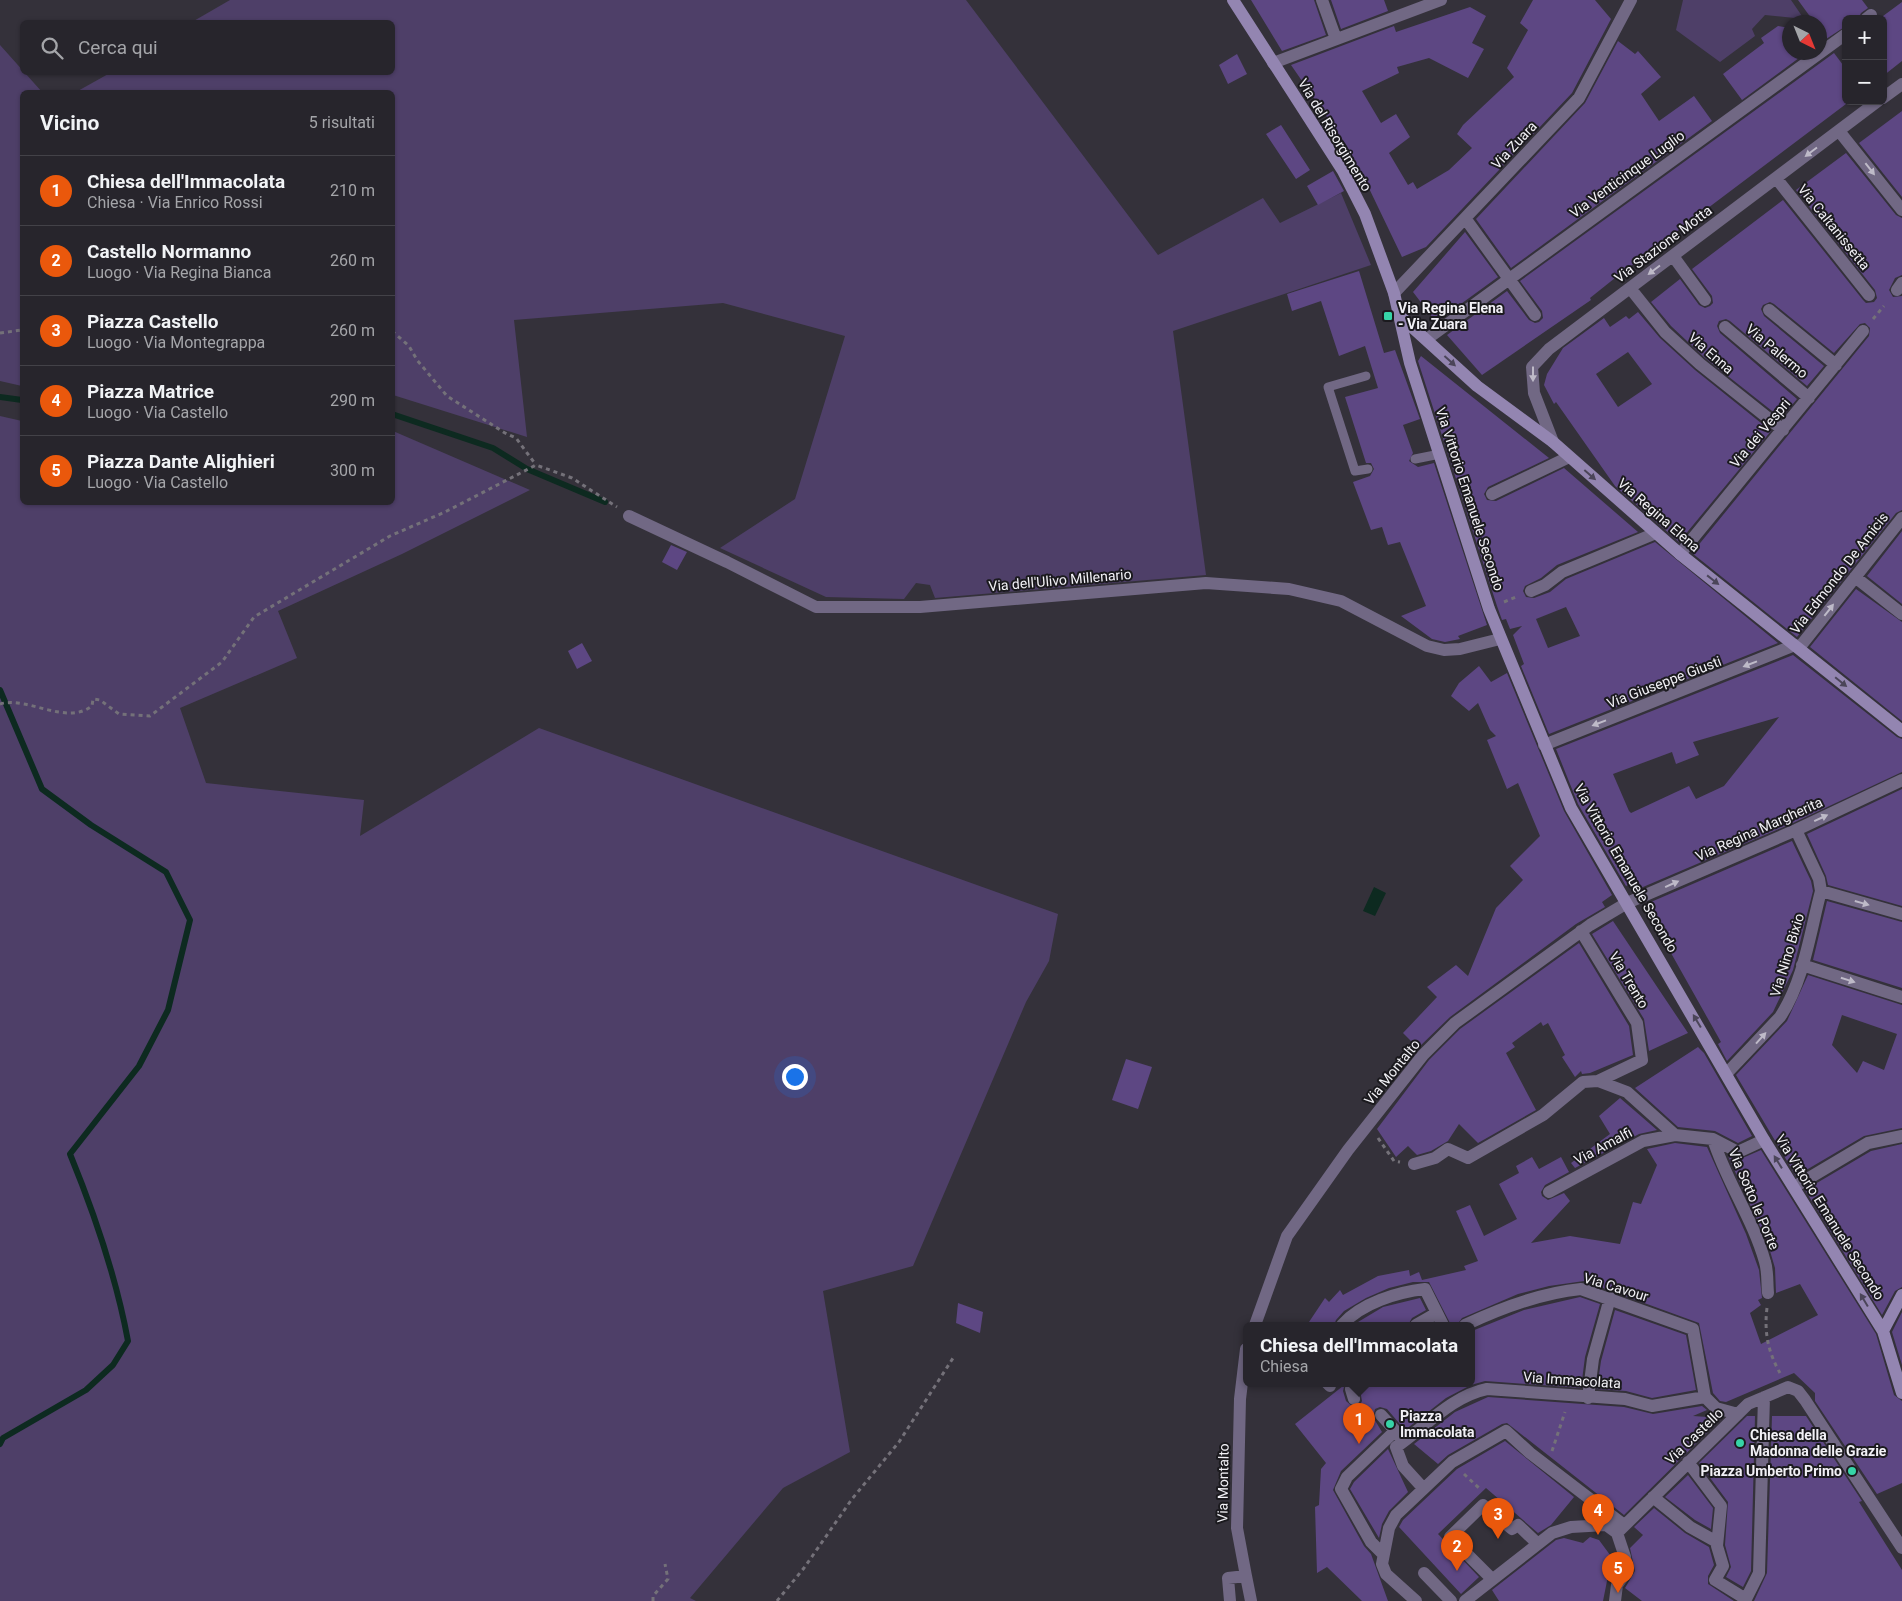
<!DOCTYPE html>
<html lang="it">
<meta charset="utf-8">
<style>
body{margin:0;font-family:Roboto,sans-serif;background:#2f2d34;color:#f1f3f6}
.controls{position:absolute;right:15px;top:15px;display:grid;overflow:hidden;border-radius:8px;box-shadow:0 1px 4px #0004}
.controls button{width:45px;height:45px;display:grid;place-items:center;padding:0;border:0;border-bottom:1px solid #434248;background:#27252c;color:#f1f3f6;font:25px sans-serif}
.compass{position:absolute;left:1782px;top:15px;width:45px;height:45px;border-radius:50%;background:#27252c;box-shadow:0 1px 4px #0004;rotate:137deg}
.you{position:absolute;left:794px;top:1076px;width:18px;height:18px;margin:-12px;border:4px solid #fff;border-radius:50%;background:#1a73e8;box-shadow:0 0 0 8px #1a73e833}
.badge{display:grid;place-items:center;width:32px;height:32px;border-radius:50%;background:#ea580c;color:#fff;font-size:16px;font-weight:700}
.pin{position:absolute;translate:-50% -41px;filter:drop-shadow(0 1px 2px #0008)}
.pin::after{content:'';position:absolute;top:26px;width:18px;height:15px;background:inherit;clip-path:polygon(0 0,100% 0,50% 100%)}
.popup{position:absolute;left:1243px;top:1322px;width:232px;height:65px;box-sizing:border-box;display:grid;place-content:center;border-radius:8px;background:#27252c;filter:drop-shadow(0 1px 4px #0005);font-size:16px;white-space:nowrap;color:#a4a5a9}
.popup b{font-size:19px;color:#f1f3f6}
.popup::after{content:'';position:absolute;left:50%;top:100%;margin-left:-10px;border:10px solid transparent;border-top-color:#27252c}
.list{margin:0;padding:0;list-style:none}
h2{display:flex;justify-content:space-between;align-items:center;height:65px;margin:0;padding:0 20px;font-size:21px}
h2 small{font-size:16px;font-weight:400;color:#a4a5a9}
.list li{display:grid;grid-template-columns:32px 1fr auto;gap:15px;align-items:center;box-sizing:border-box;height:70px;padding:0 20px;border-top:1px solid #434248}
.list b{display:block;font-size:19px;white-space:nowrap}
.list p{margin:0;font-size:16px;white-space:nowrap;color:#a4a5a9}
.list em{font-size:16px;font-style:normal;color:#a4a5a9}
.icon{flex:none;width:28px;height:28px;fill:none;stroke:currentColor;stroke-width:2;stroke-linecap:round;stroke-linejoin:round}
.map{position:relative;flex:none;width:1902px;height:1601px;overflow:hidden}
.search{position:absolute;background:#27252c;box-shadow:0 1px 4px #0004;left:20px;top:20px;width:375px;height:55px;display:flex;align-items:center;gap:12px;box-sizing:border-box;padding:0 18px;border-radius:8px;color:#a4a5a9;font-size:19px}
.panel{position:absolute;background:#27252c;box-shadow:0 1px 4px #0004;left:20px;top:90px;width:375px;height:415px;border-radius:8px}
.map>svg:first-child{display:block}
.green{fill:#4e3f68}
.water{fill:#0d2a20}
.lines{fill:none;stroke-linecap:round;stroke-linejoin:round}
.stream{stroke:#0d2a20;stroke-width:6}
.building{fill:#5d4783;fill-rule:evenodd}
.path{stroke:#747179;stroke-width:3;stroke-dasharray:4 4;stroke-linecap:butt}
.lane{stroke:#716884;stroke-width:9}
.street{stroke:#716884;stroke-width:12}
.secondary{stroke:#9385b1;stroke-width:12}
.oneway{fill:#bebac8}
.oneway2{fill:#4b4559}
.poi-dot{fill:#36d4a7;stroke:#1b1a1e;stroke-width:2}
.labels{text-anchor:middle;dominant-baseline:central;stroke-width:4;stroke-linejoin:round;paint-order:stroke}
.street-label{font-size:14px;fill:#f2f1f6;stroke:#1b1a1e}
.poi-label{font-size:14px;font-weight:bold;fill:#f2f1f6;stroke:#1b1a1e;text-anchor:start}
</style>
<div class="map">
<svg width="1902" height="1601" viewBox="0 0 1902 1601">
<rect width="100%" height="100%" fill="#34313a"/>
<path class="green" d="M230,0H966L1158,255L1263,198L1280,223L1341,193L1371,265L1173,331L1206,575L935,598L930,585L916,583L904,599L826,597L720,548L795,499L845,336L723,303L514,320L527,437L393,395L392,92H76L110,73L392,72V22H192Z
M1683,0H1791L1804,19L1765,15L1752,29L1755,36L1720,62L1676,30Z
M0,45L42,92H22V386L0,381Z
M0,416L22,421V502H392L393,431L530,490L402,554L278,611L297,658L180,708L206,783L364,800L360,836L539,728L1058,914L1049,961L1026,1002L913,1266L823,1291L850,1452L783,1488L690,1598L696,1601H0Z"/>
<path class="water" d="M1374,887L1386,893L1375,916L1363,911Z"/>
<g class="lines">
<path class="stream" d="M0,397L22,400
M392,414L493,448L527,469L605,502
M0,690L42,789L91,825L166,872L190,920L168,1010L139,1066L70,1154C95,1215 116,1276 128,1341L113,1365L86,1390L3,1438L0,1444"/>
</g>
<path class="building" d="M1251,0H1314L1326,35L1282,51Z
M1331,0H1384L1388,11L1341,29Z
M1533,0H1595L1611,19L1572,93L1426,247L1402,257L1365,180L1358,183L1348,163L1353,161L1344,148L1347,146L1291,65L1394,26L1396,32L1470,7L1486,16L1472,43L1484,49L1468,78L1429,58L1397,67L1399,73L1362,91L1381,123L1396,114L1410,137L1389,153L1408,185L1413,182L1417,189L1449,170L1472,148L1457,134L1463,125L1514,77L1507,68L1528,30L1520,23Z
M1798,0H1862L1868,8L1861,13L1858,19H1846V26L1820,43V35H1823L1820,31V22H1814Z
M1902,2V61L1883,76V16Z
M1778,26L1790,28V52H1807L1742,100L1723,74L1764,43L1761,38Z
M1618,41L1635,54L1638,51L1661,77L1641,94L1659,121L1694,96L1712,121L1511,268L1476,219L1585,103Z
M1834,53L1846,69V104L1615,278L1590,298L1591,300L1482,375L1447,335L1507,291L1529,320L1535,323L1539,322L1543,318L1542,311L1520,281Z
M1237,54L1247,74L1228,84L1219,65Z
M1902,111V197L1859,143Z
M1281,125L1310,170L1296,179L1266,134Z
M1846,153L1896,215L1902,218V275L1895,278L1889,290L1893,297L1902,296V510L1896,513L1797,637L1692,553L1869,336L1870,328L1865,323L1860,324L1834,353L1774,304L1770,302L1763,305L1761,309L1764,316L1824,366L1807,386L1730,321L1726,319L1719,321L1717,326L1720,333L1797,399L1781,418L1705,358L1671,326L1651,302L1680,279L1699,305L1705,308L1710,306L1713,303L1712,296L1692,269L1783,200L1863,300L1866,303L1874,302L1877,298L1875,290L1796,190Z
M1333,171L1344,191L1318,205L1307,186Z
M1465,232L1498,277L1436,322L1413,292Z
M1359,271L1384,353L1395,350L1420,419L1403,425L1413,453L1409,461L1418,467L1434,463L1487,625L1458,636L1460,639L1445,642L1432,639L1401,616L1426,606L1400,542L1388,545L1382,527L1371,530L1353,482L1370,476L1374,469L1371,463H1366L1345,397L1378,388L1365,346L1339,356L1321,301L1292,311L1287,294Z
M1638,312L1660,338L1695,370L1771,431L1679,542L1615,486L1556,402L1554,404L1544,385L1547,374L1563,348L1604,318L1610,327L1626,316L1629,319ZM1628,352L1652,384L1618,407L1596,374Z
M1421,356L1549,458L1488,487L1484,494L1487,500L1496,501L1564,468L1638,532L1557,565L1541,578L1525,586L1523,591L1526,597L1534,598L1550,592L1566,579L1655,542L1778,643L1549,734L1521,666L1524,664L1513,635L1522,626L1510,629L1506,619L1502,620L1497,606L1418,361ZM1566,607L1580,636L1548,648L1536,619Z
M1902,531V604L1867,576Z
M671,545L687,552L677,570L662,562Z
M1856,589L1902,622V721L1810,647Z
M582,643L592,661L577,669L568,651Z
M1793,655L1897,737L1902,739V772L1793,823L1636,890L1630,884L1626,886L1578,804L1556,749ZM1779,717L1724,786L1696,799L1689,786L1631,813L1629,811L1613,774L1672,752L1676,764L1699,755L1693,742Z
M1479,666L1491,682L1507,673L1564,811L1612,895L1602,902L1605,907L1576,924L1450,1017L1418,1048L1403,1033L1437,997L1427,987L1456,965L1468,976L1496,908L1523,880L1510,866L1540,836L1518,783L1507,789L1487,740L1496,736L1490,730L1478,703L1469,711L1451,696L1459,683Z
M1902,789V906L1828,885L1826,876L1807,834Z
M1792,841L1811,881L1813,891L1793,970L1773,1012L1727,1061L1718,1044L1721,1042L1644,905Z
M1827,901L1902,922V988L1813,960Z
M1613,921L1688,1033L1649,1051L1644,1019L1592,934Z
M1579,943L1629,1026L1633,1055L1590,1073L1582,1074L1581,1071L1575,1077L1562,1057L1565,1055L1548,1023L1543,1026L1541,1022L1512,1043L1515,1047L1506,1053L1536,1110L1478,1143L1459,1124L1448,1141L1431,1151L1417,1155L1408,1146L1396,1157L1377,1129L1429,1060L1460,1029Z
M1808,975L1902,1005V1128L1864,1136L1796,1176L1736,1075L1787,1021ZM1842,1015L1897,1034L1884,1070L1863,1061L1857,1073L1832,1045Z
M1698,1047L1704,1053L1752,1136L1738,1143L1715,1131L1678,1127L1635,1088Z
M1126,1059L1152,1067L1138,1109L1112,1100Z
M1620,1098L1657,1130L1639,1134L1575,1168L1571,1163L1610,1134L1599,1116Z
M1675,1143L1707,1147L1746,1234L1759,1270L1762,1298L1758,1300L1761,1305L1750,1313L1761,1344L1818,1315L1800,1284L1776,1293L1775,1268L1768,1244L1728,1156L1738,1160L1761,1150L1876,1334L1894,1395L1902,1401V1483L1877,1494L1815,1401V1393L1794,1373L1726,1402L1720,1401L1713,1393L1699,1323L1584,1281L1549,1286L1518,1294L1462,1318L1457,1325H1451L1429,1282H1413L1389,1288L1366,1298L1344,1311L1336,1320L1334,1325H1307L1325,1298L1329,1302L1340,1290L1343,1295L1378,1276L1409,1270L1410,1276L1419,1272L1422,1280L1466,1270L1464,1266L1478,1261L1456,1211L1470,1205L1484,1236L1517,1219L1499,1184L1519,1173L1516,1166L1532,1157L1539,1169L1561,1157L1569,1172L1545,1185L1541,1192L1542,1196L1548,1200L1564,1193L1570,1201L1531,1243L1570,1236L1620,1244L1633,1202L1641,1204L1657,1165L1647,1149Z
M1902,1144V1287L1895,1291L1882,1315L1805,1190L1871,1151Z
M1580,1297L1600,1304L1585,1357L1581,1388L1485,1381L1471,1385L1446,1398L1405,1430L1387,1409L1380,1407L1375,1409L1373,1417L1382,1432L1341,1471L1333,1490L1364,1546L1371,1554L1388,1601H1362L1327,1567L1317,1573L1315,1507L1319,1505L1321,1469L1326,1463L1295,1424L1343,1386L1339,1383H1345L1343,1391L1346,1401L1353,1407L1360,1405L1362,1401L1360,1390L1362,1383H1472V1331L1524,1310Z
M1420,1298L1426,1310L1412,1318L1408,1325H1353L1383,1307Z
M958,1303L983,1312L980,1333L956,1323Z
M1615,1310L1686,1335L1696,1390L1652,1398L1626,1391L1597,1389L1601,1361Z
M1902,1312V1365L1892,1332Z
M1488,1397L1624,1407L1653,1414L1702,1406L1707,1410L1693,1416L1722,1418L1624,1515L1507,1423L1502,1424L1448,1455L1438,1464L1414,1444L1455,1412Z
M1747,1416H1755L1751,1571L1743,1587L1726,1577L1731,1567L1725,1545L1728,1502L1699,1463Z
M1772,1416H1806L1862,1501L1859,1502L1902,1570V1601H1754L1767,1573Z
M1505,1441L1574,1497L1551,1525L1538,1533L1486,1488L1438,1534L1479,1577L1461,1594L1399,1527L1403,1520L1457,1469Z
M1388,1449L1408,1492L1389,1511L1382,1524L1379,1538L1350,1489L1354,1482Z
M1688,1475L1713,1508L1711,1529L1695,1520L1665,1497Z
M1654,1508L1685,1533L1709,1547L1714,1565L1708,1576V1584L1734,1601H1642L1625,1588L1635,1571L1630,1548L1643,1535L1634,1527Z
M1590,1537L1599,1540L1616,1563L1617,1561L1618,1569L1612,1578L1608,1576L1603,1601H1499L1492,1590L1556,1540L1564,1538L1583,1543Z"/>
<g class="lines">
<path class="path" d="M1873,319L1884,306
M392,331L409,346L417,360L447,396L505,433L516,438L536,465
M0,333L22,330
M1504,602L1516,597
M0,704C28,696 66,726 92,706L93,699L100,700L119,714L150,716L222,662L254,617L390,536L445,512L536,465L572,478L617,507
M1378,1138L1394,1161L1400,1162
M1767,1308C1764,1332 1768,1352 1780,1373
M1552,1451L1565,1412
M1464,1474L1481,1490
M653,1601V1596L668,1579L665,1564
M777,1601L804,1568L852,1499L899,1442L955,1355"/>
<path class="lane" d="M1366,376L1328,387L1355,471L1368,469
M1415,459L1440,454"/>
<path class="street" d="M1322,0L1336,39
M1866,19L1871,15
M1273,63L1441,0
M1883,98L1902,84
M1839,131L1902,210
M1776,178L1869,295
M1465,218L1535,315
M1673,256L1705,300
M1630,288L1665,332L1700,364L1783,430
M1897,290L1902,283
M1394,293L1579,98L1631,0
M1769,310L1836,365
M1725,327L1809,398
M1427,339L1846,34
M1553,442L1534,393L1532,367L1549,349L1878,101
M1492,494L1569,457
M629,516L727,562L816,607H920L1206,583L1289,589L1341,601L1427,646L1444,650L1460,649L1500,639
M1680,554L1863,331
M1855,577L1902,614
M1531,591L1545,585L1562,572L1656,533
M1799,648L1902,518
M1544,745L1795,645
M1821,891L1902,914
M1581,931L1637,1023L1642,1060L1598,1081
M1802,965L1902,997
M1727,1073L1780,1017C1804,981 1810,932 1821,891L1819,879L1796,830
M1713,1139C1726,1181 1753,1219 1765,1262C1768,1271 1767,1283 1768,1293
M1414,1164L1435,1158L1448,1149L1468,1158L1543,1115L1583,1082L1598,1081L1627,1092L1675,1135L1713,1139L1738,1152L1764,1140
M1794,1187L1868,1143L1902,1136
M1549,1192L1643,1141L1675,1135
M1255,1325L1287,1236L1348,1150L1423,1055L1455,1023L1590,925L1627,903L1796,830L1902,780
M1342,1325C1361,1303 1398,1292 1425,1289L1443,1325
M1416,1325L1437,1313
M1465,1325C1501,1308 1540,1293 1581,1289L1693,1329L1705,1397
M1327,1383L1330,1386
M1588,1398L1593,1359L1610,1298
M1354,1399L1351,1389L1354,1383
M1381,1415L1401,1437
M1688,1462L1721,1506L1717,1546L1723,1566L1715,1580L1746,1599
M1423,1488L1403,1466L1396,1447C1425,1427 1452,1396 1487,1389L1625,1399L1652,1406L1705,1397L1716,1408L1738,1414
M1653,1497L1690,1527L1717,1542
M1617,1533L1748,1404L1788,1387L1798,1391L1805,1400L1902,1548
M1383,1554L1371,1542L1341,1489L1347,1477L1395,1431
M1424,1573L1451,1601
M1246,1576L1251,1601
M1492,1579L1450,1537L1483,1505L1512,1529L1518,1525L1538,1544
M1230,1601L1228,1578L1246,1576L1237,1528L1240,1399L1246,1349
M1416,1601L1386,1574L1382,1564L1389,1528L1396,1515L1452,1462L1506,1431L1530,1453L1624,1525
M1465,1601L1552,1533L1571,1527L1606,1525L1617,1533L1625,1557L1627,1571L1617,1585L1615,1601
M1745,1601L1759,1573L1764,1397"/>
<path class="secondary" d="M1233,0L1343,171L1365,214L1394,293L1410,363L1489,609L1571,808L1764,1140L1883,1331L1902,1393
M1401,317L1477,386L1553,442L1680,554L1902,731
M1883,1331L1902,1295"/>
</g>
<defs><path id="oneway-solid" d="M-6-.8H1V-3.2L6.5 0L1 3.2V.8H-6Z" transform="scale(1.25)"/></defs>
<g class="oneway">
<use href="#oneway-solid" transform="translate(1811 152) rotate(143)"/>
<use href="#oneway-solid" transform="translate(1870 169) rotate(52)"/>
<use href="#oneway-solid" transform="translate(1654 270) rotate(143)"/>
<use href="#oneway-solid" transform="translate(1533 374) rotate(90)"/>
<use href="#oneway-solid" transform="translate(1829 610) rotate(-52)"/>
<use href="#oneway-solid" transform="translate(1750 664) rotate(159)"/>
<use href="#oneway-solid" transform="translate(1599 723) rotate(159)"/>
<use href="#oneway-solid" transform="translate(1821 818) rotate(-25)"/>
<use href="#oneway-solid" transform="translate(1672 884) rotate(-24)"/>
<use href="#oneway-solid" transform="translate(1862 903) rotate(16)"/>
<use href="#oneway-solid" transform="translate(1848 980) rotate(18)"/>
<use href="#oneway-solid" transform="translate(1761 1038) rotate(-48)"/>
</g>
<g class="oneway2">
<use href="#oneway-solid" transform="translate(1450 361) rotate(42)"/>
<use href="#oneway-solid" transform="translate(1590 475) rotate(41)"/>
<use href="#oneway-solid" transform="translate(1713 580) rotate(38)"/>
<use href="#oneway-solid" transform="translate(1841 682) rotate(39)"/>
<use href="#oneway-solid" transform="translate(1697 1021) rotate(-121)"/>
<use href="#oneway-solid" transform="translate(1778 1162) rotate(-122)"/>
<use href="#oneway-solid" transform="translate(1864 1300) rotate(-121)"/>
</g>
<g class="poi-dot">
<rect x="1383" y="311" width="10" height="10" rx="2.5"/>
<circle cx="1390" cy="1424" r="5"/>
<circle cx="1740" cy="1443" r="5"/>
<circle cx="1852" cy="1471" r="5"/>
</g>
<g class="labels">
<g class="street-label">
<text transform="translate(1335 135) rotate(59)">Via del Risorgimento</text>
<text transform="translate(1514 145) rotate(-47)">Via Zuara</text>
<text transform="translate(1627 174) rotate(-36)">Via Venticinque Luglio</text>
<text transform="translate(1834 227) rotate(51)">Via Caltanissetta</text>
<text transform="translate(1663 244) rotate(-37)">Via Stazione Motta</text>
<text transform="translate(1777 351) rotate(40)">Via Palermo</text>
<text transform="translate(1711 353) rotate(41)">Via Enna</text>
<text transform="translate(1760 433) rotate(-50)">Via dei Vespri</text>
<text transform="translate(1470 499) rotate(72)">Via Vittorio Emanuele Secondo</text>
<text transform="translate(1659 515) rotate(41)">Via Regina Elena</text>
<text transform="translate(1839 573) rotate(-52)">Via Edmondo De Amicis</text>
<text transform="translate(1060 580) rotate(-5)">Via dell'Ulivo Millenario</text>
<text transform="translate(1664 682) rotate(-21)">Via Giuseppe Giusti</text>
<text transform="translate(1759 829) rotate(-24)">Via Regina Margherita</text>
<text transform="translate(1626 868) rotate(60)">Via Vittorio Emanuele Secondo</text>
<text transform="translate(1787 955) rotate(-73)">Via Nino Bixio</text>
<text transform="translate(1629 980) rotate(59)">Via Trento</text>
<text transform="translate(1392 1072) rotate(-51)">Via Montalto</text>
<text transform="translate(1603 1146) rotate(-28)">Via Amalfi</text>
<text transform="translate(1754 1199) rotate(67)">Via Sotto le Porte</text>
<text transform="translate(1830 1217) rotate(58)">Via Vittorio Emanuele Secondo</text>
<text transform="translate(1616 1287) rotate(17)">Via Cavour</text>
<text transform="translate(1572 1380) rotate(4)">Via Immacolata</text>
<text transform="translate(1694 1436) rotate(-44)">Via Castello</text>
<text transform="translate(1223 1483) rotate(-89)">Via Montalto</text>
</g>
<g class="poi-label">
<text x="1398" y="308">Via Regina Elena<tspan x="1398" dy="16">- Via Zuara</tspan></text>
<text x="1400" y="1416">Piazza<tspan x="1400" dy="16">Immacolata</tspan></text>
<text x="1750" y="1435">Chiesa della<tspan x="1750" dy="16">Madonna delle Grazie</tspan></text>
<text x="1842" y="1471" text-anchor="end">Piazza Umberto Primo</text>
</g>
</g>
</svg>
<div class="controls">
<button>+</button>
<button>−</button>
</div>
<svg class="compass" viewBox="-18 -18 36 36"><path d="M0-13l5 13h-10z" fill="#e53935"/><path d="M0 13l5-13h-10z" fill="#a4a5a9"/></svg>
<div class="you"></div>
<div class="pin badge" style="left:1359px;top:1444px">1</div>
<div class="popup"><b>Chiesa dell'Immacolata</b>Chiesa</div>
<div class="pin badge" style="left:1457px;top:1571px">2</div>
<div class="pin badge" style="left:1498px;top:1539px">3</div>
<div class="pin badge" style="left:1598px;top:1535px">4</div>
<div class="pin badge" style="left:1618px;top:1593px">5</div>
<div class="search"><svg class="icon" aria-label="search" viewBox="0 0 24 24"><circle cx="10" cy="10" r="6"/><path d="M15 15l6 6"/></svg>Cerca qui</div>
<section class="panel">
<h2>Vicino<small>5 risultati</small></h2>
<ul class="list">
<li><span class="badge">1</span><div><b>Chiesa dell'Immacolata</b><p>Chiesa · Via Enrico Rossi</p></div><em>210 m</em></li>
<li><span class="badge">2</span><div><b>Castello Normanno</b><p>Luogo · Via Regina Bianca</p></div><em>260 m</em></li>
<li><span class="badge">3</span><div><b>Piazza Castello</b><p>Luogo · Via Montegrappa</p></div><em>260 m</em></li>
<li><span class="badge">4</span><div><b>Piazza Matrice</b><p>Luogo · Via Castello</p></div><em>290 m</em></li>
<li><span class="badge">5</span><div><b>Piazza Dante Alighieri</b><p>Luogo · Via Castello</p></div><em>300 m</em></li>
</ul>
</section>
</div>
